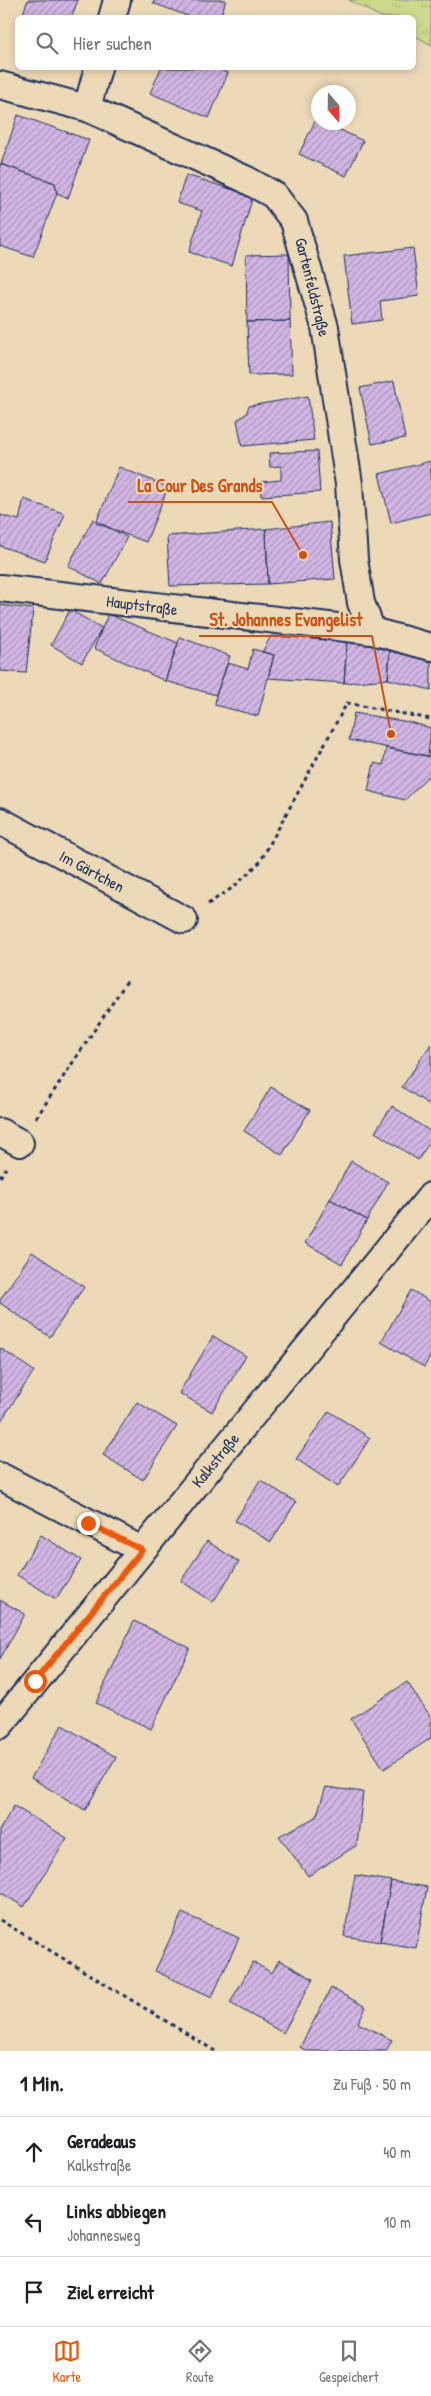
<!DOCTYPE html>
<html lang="de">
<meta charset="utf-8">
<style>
body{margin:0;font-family:"Patrick Hand",sans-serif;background:#f6f6f6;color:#202124}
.compass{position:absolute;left:311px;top:85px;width:45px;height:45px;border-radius:50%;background:#fff;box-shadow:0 2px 8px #0003;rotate:160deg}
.stop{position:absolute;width:15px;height:15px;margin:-11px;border:4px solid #ea580c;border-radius:50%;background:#fff}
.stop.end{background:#ea580c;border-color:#fff;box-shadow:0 1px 5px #0008}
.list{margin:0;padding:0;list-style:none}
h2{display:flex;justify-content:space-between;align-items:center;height:65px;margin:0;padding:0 20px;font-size:21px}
h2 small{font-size:16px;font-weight:400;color:#757577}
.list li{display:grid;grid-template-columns:32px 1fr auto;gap:15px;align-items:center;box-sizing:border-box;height:70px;padding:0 20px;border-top:1px solid #e0e0e0}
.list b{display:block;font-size:19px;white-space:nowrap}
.list p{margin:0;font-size:16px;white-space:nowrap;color:#757577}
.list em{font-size:16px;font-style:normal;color:#757577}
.icon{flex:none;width:28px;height:28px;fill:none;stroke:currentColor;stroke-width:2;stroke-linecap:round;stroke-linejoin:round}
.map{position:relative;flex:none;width:431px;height:2051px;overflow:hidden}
.search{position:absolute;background:#fff;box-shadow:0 2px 8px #0003;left:15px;right:15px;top:15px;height:55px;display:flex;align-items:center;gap:12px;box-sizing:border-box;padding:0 18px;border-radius:8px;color:#757577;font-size:19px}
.sheet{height:275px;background:#fff}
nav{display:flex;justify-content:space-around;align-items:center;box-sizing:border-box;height:70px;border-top:1px solid #e0e0e0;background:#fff;font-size:14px;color:#757577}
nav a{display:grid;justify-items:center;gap:2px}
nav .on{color:#ea580c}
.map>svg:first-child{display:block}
.grass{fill:url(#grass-tufts);stroke:#748475}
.building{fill:url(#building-hatch);stroke:#1b2f5e}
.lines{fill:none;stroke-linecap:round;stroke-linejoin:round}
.minor-casing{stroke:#1b2f5e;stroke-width:30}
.path{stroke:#1b2f5e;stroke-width:3;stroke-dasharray:4 4;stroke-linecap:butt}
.minor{stroke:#ecd9b7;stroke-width:26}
.route{stroke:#ea580c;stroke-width:6}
.labels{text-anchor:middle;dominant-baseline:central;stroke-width:4;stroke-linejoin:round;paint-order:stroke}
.street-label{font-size:16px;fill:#1b2f5e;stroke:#ecd9b7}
.leader{fill:none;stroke:#c95318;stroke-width:2}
.callout-dot{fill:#c95318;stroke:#ecd9b7;stroke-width:2}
.callout-label{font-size:18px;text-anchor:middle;font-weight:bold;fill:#c95318;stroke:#ecd9b7;stroke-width:4;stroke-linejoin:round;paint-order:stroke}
</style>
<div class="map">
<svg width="431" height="2051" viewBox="0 0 431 2051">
<defs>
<pattern id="grass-tufts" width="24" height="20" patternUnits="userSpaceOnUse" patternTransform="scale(1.25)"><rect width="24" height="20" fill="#ced98c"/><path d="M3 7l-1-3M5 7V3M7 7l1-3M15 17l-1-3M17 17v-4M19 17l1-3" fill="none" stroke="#b0bb7b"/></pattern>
<pattern id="building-hatch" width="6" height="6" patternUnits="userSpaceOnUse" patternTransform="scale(1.25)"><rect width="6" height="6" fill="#d3b6e3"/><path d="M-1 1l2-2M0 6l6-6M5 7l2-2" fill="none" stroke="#aa94bb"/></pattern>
</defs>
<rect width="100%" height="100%" fill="#ecd9b7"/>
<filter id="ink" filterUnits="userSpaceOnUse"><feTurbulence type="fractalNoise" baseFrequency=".02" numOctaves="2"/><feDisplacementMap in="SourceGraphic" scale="10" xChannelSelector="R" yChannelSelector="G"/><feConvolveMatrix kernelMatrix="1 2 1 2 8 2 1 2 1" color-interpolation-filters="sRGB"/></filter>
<g filter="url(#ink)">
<path class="grass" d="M349,0H431V45L414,35V18L381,17Z"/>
<path class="building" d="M28,0H78L71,18H21Z
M155,0H226L220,18H193L153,3Z
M161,68H215L228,73L209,118L150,93Z
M18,115L89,140L68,198L57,193L55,183L1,164Z
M316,119L318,122H324L363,141L346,176L299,154Z
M0,164L55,183L57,193L33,257L0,246Z
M186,175L253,196L232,266L189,252L202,211L177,203Z
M413,248L419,296L380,301L382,320L352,324L344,256Z
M289,254L290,321L247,322L246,255Z
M290,321L292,374L249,375L247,322Z
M394,381L405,438L372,444L360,388Z
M308,396L314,440L242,446L237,420L246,414L249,406Z
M317,451L320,492L261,496L260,482L281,480V466L270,467L269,453Z
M431,461V513L391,523L379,474Z
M119,467L168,487L146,542L96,523Z
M24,499L65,514L45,561L0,546V515L19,520Z
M93,519L127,537L102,584L68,566Z
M330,522L335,579L268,584L266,529Z
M266,529L268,584L170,586L167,536Z
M0,605L33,609L26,673L0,671Z
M70,610L102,628L82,663L51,645Z
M108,614L178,643L165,681L94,648Z
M271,636L347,641L344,683L268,678L274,655L262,652Z
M180,637L230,656L216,695L165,681Z
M347,641L390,649L388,679L344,683Z
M253,649L274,655L258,716L215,705L216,695L228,663L248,669Z
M390,649L431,660V690L388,679Z
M354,713L409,722L431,728L428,756L349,740Z
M386,748L431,757V778L427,777L405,800L368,791L374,763L383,765Z
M431,1044V1106L402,1087Z
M271,1087L310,1110L282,1155L244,1131Z
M392,1106L431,1132V1140L418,1160L375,1132Z
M351,1161L388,1182L367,1220L330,1199Z
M330,1199L367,1220L342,1264L305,1243Z
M32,1252L84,1287L50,1337L0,1303V1300Z
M411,1290L431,1302V1356L424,1367L381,1342Z
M213,1336L246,1356L212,1412L179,1393Z
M0,1348L34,1371L1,1421H0Z
M137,1402L177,1426L143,1480L103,1455Z
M329,1411L370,1438L338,1487L296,1459Z
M260,1480L296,1502L271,1542L235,1521Z
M41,1535L81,1560L56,1599L17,1575Z
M207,1541L239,1562L213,1602L181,1581Z
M0,1600L25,1614L0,1659Z
M134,1621L190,1648L151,1729L96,1703Z
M407,1682L431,1717V1738L384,1769L351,1719Z
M62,1725L116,1757L85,1810L31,1778Z
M326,1787L363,1792L357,1845L308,1876L279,1836L316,1817Z
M14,1806L67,1838L24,1907L0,1892V1829Z
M355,1875L391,1881L380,1942L344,1936Z
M391,1881L427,1887L416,1948L380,1942Z
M182,1913L239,1938L212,1997L155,1971Z
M279,1960L313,1979L283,2033L230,2003L253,1962L272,1973Z
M331,1988L366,2007L358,2023L392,2040L386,2051H307L300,2047Z"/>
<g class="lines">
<g class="minor-casing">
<path id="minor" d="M112,18L117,0
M98,68L87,108L245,179L274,195L294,221L325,327L349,484L354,559L361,603L372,631
M0,85L87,108
M0,588L372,631L431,647
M0,821L184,920
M0,1132L20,1143
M0,1476L142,1550
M0,1725L431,1196"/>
</g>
<path class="path" d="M208,904L235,886L260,862L347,703L431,719
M36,1118L127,981
M0,1177L6,1168
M0,1920L215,2051"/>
<use href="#minor" class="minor"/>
</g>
</g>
<g class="lines" filter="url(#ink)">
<path class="route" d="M35,1681L142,1550L88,1523"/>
</g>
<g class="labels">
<g class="street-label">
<text transform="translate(313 287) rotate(76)">Gartenfeldstraße</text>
<text transform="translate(142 605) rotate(7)">Hauptstraße</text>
<text transform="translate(92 871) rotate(28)">Im Gärtchen</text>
<text transform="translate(215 1460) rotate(-51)">Kalkstraße</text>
</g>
</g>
<path class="leader" d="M303 555L272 502H128M391 734L372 636H199"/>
<g class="callout-dot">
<circle cx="303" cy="555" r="5"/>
<circle cx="391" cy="734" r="5"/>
</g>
<g class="callout-label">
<text x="200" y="492">La Cour Des Grands</text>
<text x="286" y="626">St. Johannes Evangelist</text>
</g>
</svg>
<svg class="compass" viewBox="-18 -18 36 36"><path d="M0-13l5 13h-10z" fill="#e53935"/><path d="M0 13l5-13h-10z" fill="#757577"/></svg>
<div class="stop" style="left:35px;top:1681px"></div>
<div class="stop end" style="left:88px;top:1523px"></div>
<div class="search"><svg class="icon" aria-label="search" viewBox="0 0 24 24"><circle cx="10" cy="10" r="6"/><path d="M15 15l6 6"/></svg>Hier suchen</div>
</div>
<section class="sheet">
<h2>1 Min.<small>Zu Fuß · 50 m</small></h2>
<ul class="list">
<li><svg class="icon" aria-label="ahead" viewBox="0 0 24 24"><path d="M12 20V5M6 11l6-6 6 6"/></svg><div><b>Geradeaus</b><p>Kalkstraße</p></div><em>40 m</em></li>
<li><svg class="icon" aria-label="left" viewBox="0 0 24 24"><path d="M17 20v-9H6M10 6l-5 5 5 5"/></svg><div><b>Links abbiegen</b><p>Johannesweg</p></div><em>10 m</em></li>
<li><svg class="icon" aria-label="arrive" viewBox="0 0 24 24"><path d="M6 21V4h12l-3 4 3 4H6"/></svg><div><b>Ziel erreicht</b></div></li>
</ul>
</section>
<nav>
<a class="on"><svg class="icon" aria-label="map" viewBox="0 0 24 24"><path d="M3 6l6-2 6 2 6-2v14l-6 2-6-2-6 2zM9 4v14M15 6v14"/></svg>Karte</a>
<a><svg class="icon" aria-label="directions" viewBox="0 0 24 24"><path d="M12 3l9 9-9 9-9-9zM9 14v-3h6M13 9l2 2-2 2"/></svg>Route</a>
<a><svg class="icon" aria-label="saved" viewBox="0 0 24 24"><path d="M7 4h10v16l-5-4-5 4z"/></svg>Gespeichert</a>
</nav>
